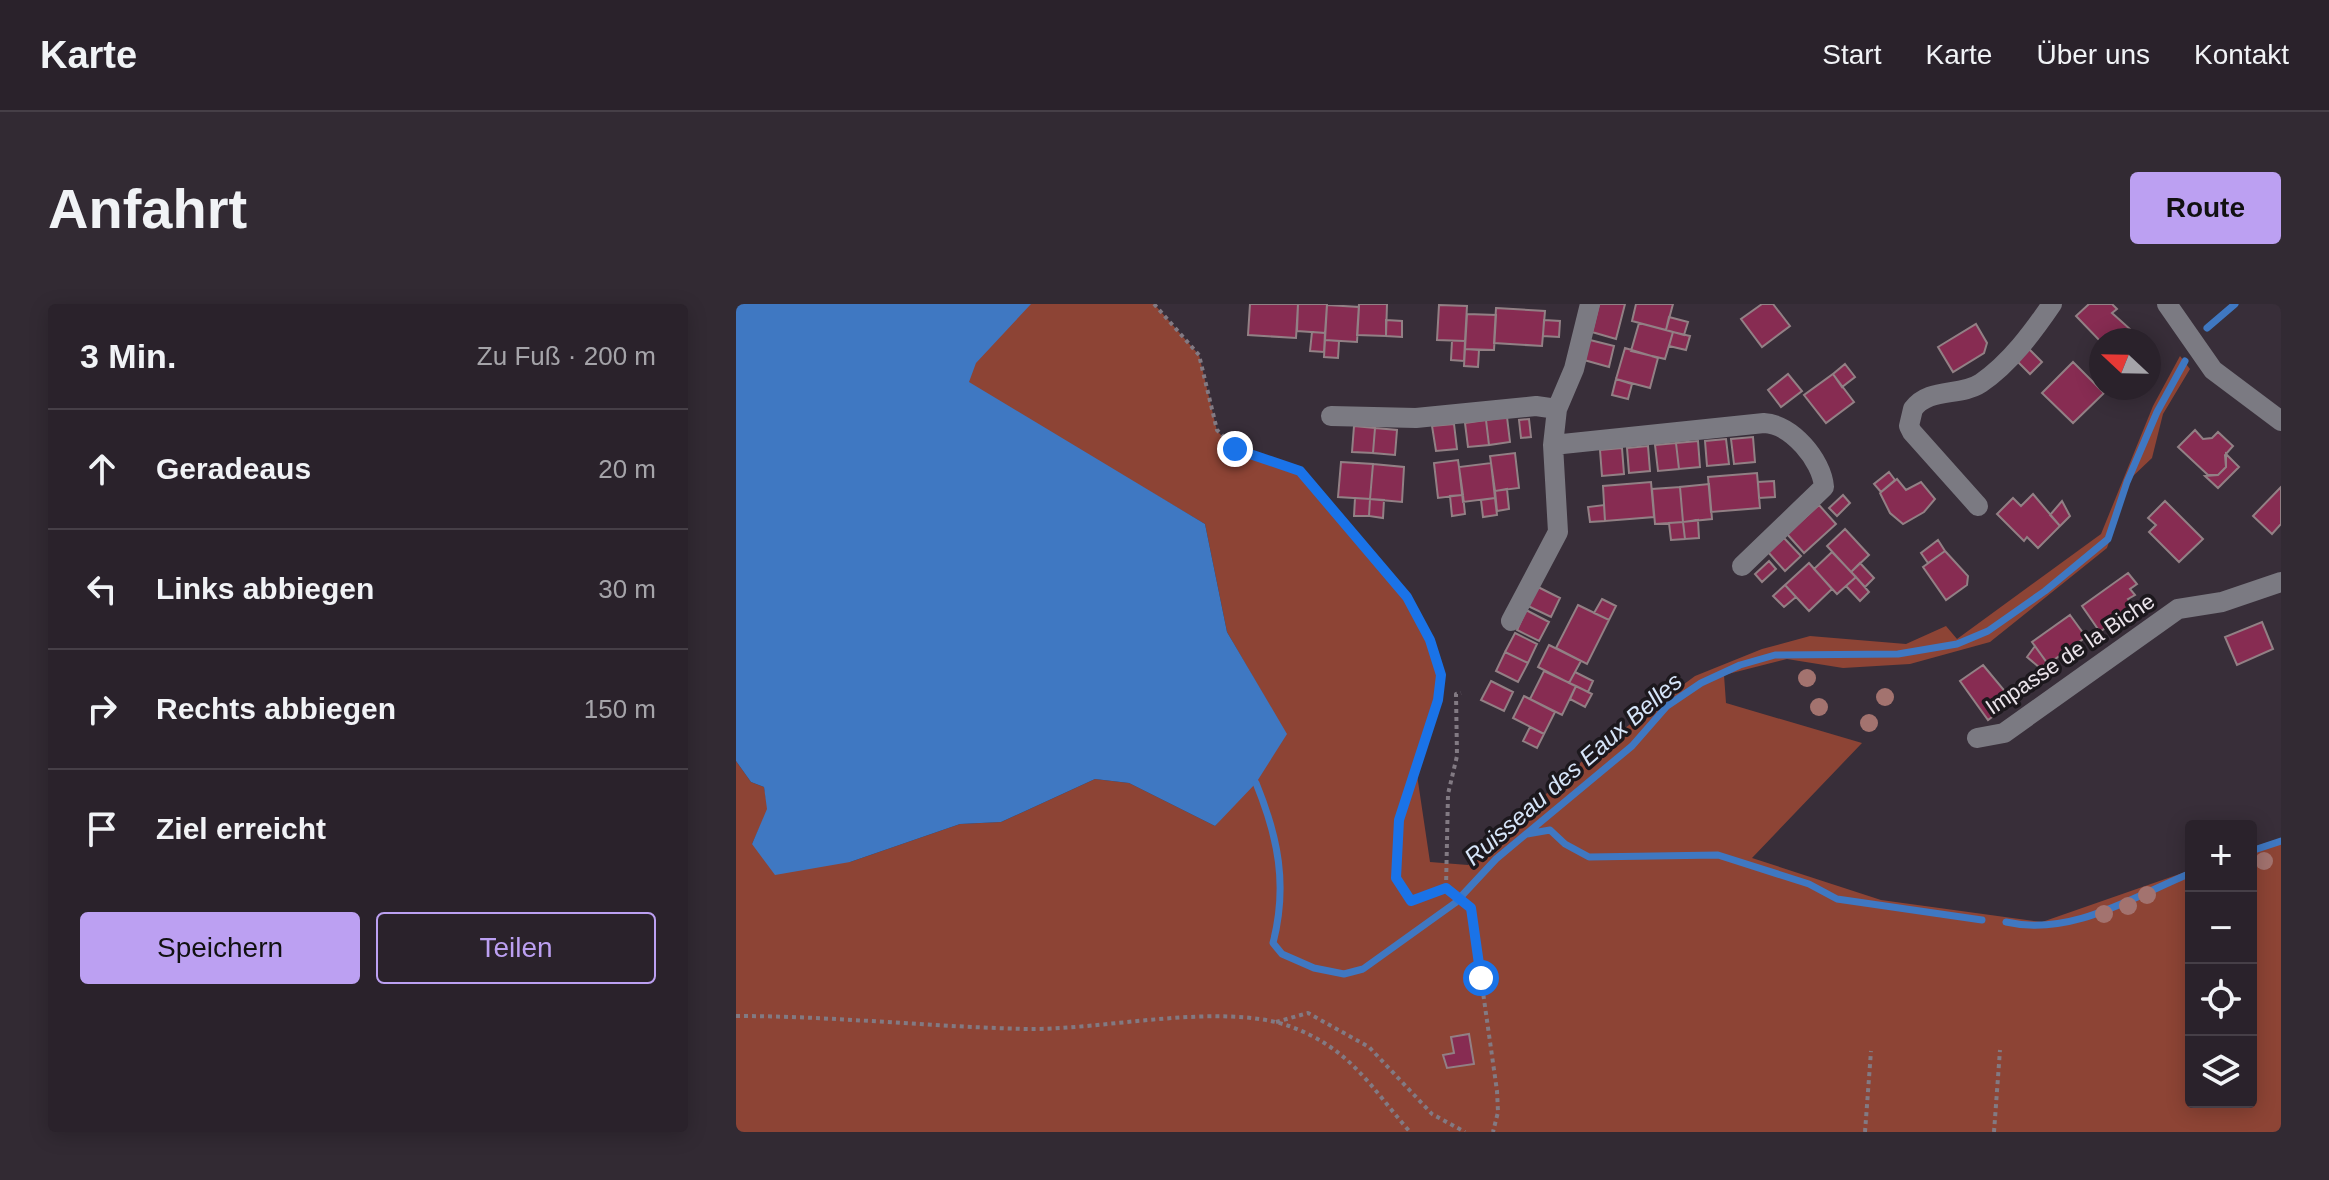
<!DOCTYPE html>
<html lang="de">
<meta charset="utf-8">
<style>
body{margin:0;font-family:Helvetica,sans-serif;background:#322a33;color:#f1f3f6}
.controls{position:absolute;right:24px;bottom:24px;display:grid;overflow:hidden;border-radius:8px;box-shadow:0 4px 20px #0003}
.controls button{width:72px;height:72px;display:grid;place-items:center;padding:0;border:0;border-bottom:2px solid #463f47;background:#2a222b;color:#f1f3f6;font:40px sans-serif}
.compass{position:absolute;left:1353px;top:24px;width:72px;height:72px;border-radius:50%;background:#2a222b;box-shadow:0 4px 20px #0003;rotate:292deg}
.stop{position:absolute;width:24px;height:24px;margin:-18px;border:6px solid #1a73e8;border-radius:50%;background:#fff}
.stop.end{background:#1a73e8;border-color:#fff;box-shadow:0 2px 8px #0008}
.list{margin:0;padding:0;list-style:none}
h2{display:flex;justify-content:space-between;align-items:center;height:104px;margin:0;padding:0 32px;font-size:34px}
h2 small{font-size:26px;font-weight:400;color:#a5a4a9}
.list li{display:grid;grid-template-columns:52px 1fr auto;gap:24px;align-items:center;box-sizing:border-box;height:120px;padding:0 32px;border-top:2px solid #463f47}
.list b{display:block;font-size:30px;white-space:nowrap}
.list em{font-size:26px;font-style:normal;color:#a5a4a9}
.actions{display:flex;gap:16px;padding:24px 32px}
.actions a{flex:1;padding:18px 0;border:2px solid #bca0f2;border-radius:8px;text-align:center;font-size:28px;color:#bca0f2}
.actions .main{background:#bca0f2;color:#111}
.icon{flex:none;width:44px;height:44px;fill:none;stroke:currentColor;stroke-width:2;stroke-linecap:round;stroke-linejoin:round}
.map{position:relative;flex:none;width:1545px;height:828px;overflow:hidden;border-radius:8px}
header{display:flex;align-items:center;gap:48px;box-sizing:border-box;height:112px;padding:0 40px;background:#2a222b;border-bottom:2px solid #463f47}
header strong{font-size:38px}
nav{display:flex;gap:44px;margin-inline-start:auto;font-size:28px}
.intro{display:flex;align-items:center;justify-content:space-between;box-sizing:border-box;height:192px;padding:0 48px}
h1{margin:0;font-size:56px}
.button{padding:20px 36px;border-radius:8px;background:#bca0f2;color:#111;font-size:28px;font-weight:700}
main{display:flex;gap:48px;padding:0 48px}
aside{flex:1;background:#2a222b;border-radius:8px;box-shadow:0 4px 20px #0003}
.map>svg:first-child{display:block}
.green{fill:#8d4435}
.water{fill:#3f78c2}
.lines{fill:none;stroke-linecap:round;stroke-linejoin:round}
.stream{stroke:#3f78c2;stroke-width:7}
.building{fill:#872c52;stroke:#928085;stroke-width:2}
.path{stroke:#827a83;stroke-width:4;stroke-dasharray:4 4;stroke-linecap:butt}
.minor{stroke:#7b7a82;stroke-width:20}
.tree{fill:#a3736f}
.route{stroke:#1a73e8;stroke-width:10}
.labels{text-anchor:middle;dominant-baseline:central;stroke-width:7;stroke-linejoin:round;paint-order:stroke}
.street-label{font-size:22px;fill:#ebe4eb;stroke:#1c181d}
.water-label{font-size:24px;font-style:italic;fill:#d6e5f9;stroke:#1c181d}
</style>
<header>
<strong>Karte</strong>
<nav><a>Start</a><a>Karte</a><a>Über uns</a><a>Kontakt</a></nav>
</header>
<div class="intro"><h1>Anfahrt</h1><a class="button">Route</a></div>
<main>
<aside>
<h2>3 Min.<small>Zu Fuß · 200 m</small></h2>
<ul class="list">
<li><svg class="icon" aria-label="ahead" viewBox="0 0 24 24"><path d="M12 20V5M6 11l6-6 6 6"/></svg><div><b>Geradeaus</b></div><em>20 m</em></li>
<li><svg class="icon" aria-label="left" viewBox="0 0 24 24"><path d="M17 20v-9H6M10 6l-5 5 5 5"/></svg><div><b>Links abbiegen</b></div><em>30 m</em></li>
<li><svg class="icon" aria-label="right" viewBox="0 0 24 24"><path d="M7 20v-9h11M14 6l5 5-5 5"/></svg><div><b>Rechts abbiegen</b></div><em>150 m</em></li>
<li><svg class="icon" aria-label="arrive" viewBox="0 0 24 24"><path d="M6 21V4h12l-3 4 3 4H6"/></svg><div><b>Ziel erreicht</b></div></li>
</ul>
<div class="actions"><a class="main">Speichern</a><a>Teilen</a></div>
</aside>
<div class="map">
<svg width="1545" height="828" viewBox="0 0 1545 828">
<rect width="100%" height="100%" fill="#382e39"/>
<path class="green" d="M95,0H418L463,51L481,127L499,145L564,167L671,293L692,331L705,371L702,396L680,464L694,558L732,561L854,450L959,372L1026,345L1074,332L1170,340L1210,322L1221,335L1365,230L1417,102L1444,52L1454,65L1427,110L1416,154L1395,174L1371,244L1254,338L1174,360L1107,364L1051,355L988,371L990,399L1126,439L1016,554L1145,596L1306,618L1455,566V798H1515V545L1545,534V828H0V457L15,478L28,483L32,505L16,540L114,558L224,520L265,518L359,475L393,479L479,522L550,430L491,328L469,220Z"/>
<path class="water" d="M0,0H295L240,59L233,78L469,220L491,328L551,430L520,479L479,522L393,479L359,475L265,518L224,520L114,558L39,571L16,540L31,505L28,483L15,478L0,457Z"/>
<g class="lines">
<path class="stream" d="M1471,24L1499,0
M520,479C542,533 552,581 537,639L546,650L578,664L608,670L627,665L719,599L760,555L896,442L931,402L965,379L1004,361L1039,351L1162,350L1221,340L1252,327L1309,287L1372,235L1391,178L1421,108L1449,57
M791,530L814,526L829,540L853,553L982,551L1073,580L1101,595L1246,616
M1515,547L1545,537
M1270,618C1335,633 1397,593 1455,569"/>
</g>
<path class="building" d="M514,0H562L560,34L512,31Z
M562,0H591L589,29L561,27Z
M623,0H651L650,32L621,31Z
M863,0H889L880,35L856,28Z
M900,0H937L930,26L896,17Z
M1026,0H1037L1054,22L1026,43L1005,15Z
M1353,0H1376L1381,5L1376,9L1395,26L1385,36L1365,38L1340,12Z
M591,1L623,3L621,38L589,36Z
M703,1L731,2L729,37L701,36Z
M760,4L809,7L806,42L758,39Z
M731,10L760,11L758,46L729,45Z
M933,13L952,18L948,31L930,26Z
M650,16L666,17V33L650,32Z
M808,16L824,17L823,33L807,32Z
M903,19L937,28L929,55L895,47Z
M1240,20L1251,39L1248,49L1217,68L1202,43Z
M576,28L589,29L588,48L574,47Z
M937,28L954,32L950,46L933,42Z
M589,36L603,37L602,54L588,53Z
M854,36L878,42L873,63L848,56Z
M716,37H729L728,57L715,56Z
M889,44L922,54L914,84L880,75Z
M729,45L743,46L742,63L728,62Z
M1293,45L1306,58L1294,70L1281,57Z
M1337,58L1368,89L1337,119L1306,89Z
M1109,60L1119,73L1106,83L1097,70Z
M1052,70L1066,87L1045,103L1032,86Z
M1097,70L1118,98L1090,119L1068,91Z
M880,75L896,80L892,95L876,91Z
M771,113L774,138L753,141L750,116Z
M793,115L795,133L785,134L783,116Z
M750,116L753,141L732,143L729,119Z
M718,120L721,145L700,147L696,122Z
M618,122L639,124L637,149L616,148Z
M639,124L661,126L659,151L637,149Z
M1459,126L1467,135L1476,134L1482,128L1497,142L1489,151L1490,163L1482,171H1472L1442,143Z
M1017,133L1019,158L998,160L995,135Z
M990,135L993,160L971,162L969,137Z
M962,137L964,163L943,165L940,139Z
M940,139L943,165L922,167L919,141Z
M912,142L914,167L893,169L891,144Z
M886,144L888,170L866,172L864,146Z
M779,149L783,184L759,187L754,152Z
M1490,150L1503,163L1482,184L1469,172L1482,171L1490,163Z
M722,156L727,191L702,194L698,159Z
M605,158L637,160L634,195L602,193Z
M755,159L759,194L727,198L723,163Z
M637,160L668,163L666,198L634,195Z
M1153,168L1159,176L1145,188L1138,180Z
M1021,169L1024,204L975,208L972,173Z
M1161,175L1170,186L1185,178L1199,195L1188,208L1167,220L1154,209L1144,189Z
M1038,177L1039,193L1023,194L1022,178Z
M915,178L918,213L869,217L867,182Z
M973,180L976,215L947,218L944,183Z
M944,183L947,218L919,220L916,185Z
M1545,183V220L1536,230L1517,212Z
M771,185L773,205L761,207L759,187Z
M1297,190L1324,222L1302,244L1291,233L1288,237L1261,210L1277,194L1285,202Z
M727,191L729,210L716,212L714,192Z
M1107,191L1114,199L1101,212L1093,204Z
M619,194L634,195L633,212H618Z
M759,194L761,211L747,213L745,196Z
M634,195L648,196L647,214L633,212Z
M1326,197L1334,212L1324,222L1314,211Z
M1429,197L1467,235L1443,258L1413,228L1420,221L1412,214Z
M868,201L869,217L854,218L852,203Z
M1083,201L1100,220L1068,249L1051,230Z
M962,216L963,234L949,235L947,218Z
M947,218L949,235L935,236L933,219Z
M1109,225L1133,251L1115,268L1091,242Z
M1048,234L1065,252L1049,267L1032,248Z
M1202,236L1209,247L1192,259L1185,249Z
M1209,247L1232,272L1231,281L1210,296L1187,263Z
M1096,248L1120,273L1101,290L1078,265Z
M1033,257L1040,265L1026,278L1019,270Z
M1073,259L1096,285L1073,307L1049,281Z
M1124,259L1138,274L1129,283L1115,268Z
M1392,269L1401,280L1394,285L1399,291L1392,295L1401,307L1376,325L1373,321L1364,328L1346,302Z
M1120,273L1133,288L1124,297L1110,282Z
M1049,281L1060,293L1048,303L1037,292Z
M802,283L824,294L815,313L792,302Z
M866,295L880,302L873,316L858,309Z
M842,301L873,316L851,360L820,344Z
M790,306L813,318L803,337L781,326Z
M1334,311L1350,333L1312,360L1296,338Z
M1526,318L1537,345L1501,361L1489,333Z
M779,329L801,340L792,359L769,348Z
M813,341L845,357L833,379L802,363Z
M1299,342L1311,359L1304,364L1291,353Z
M769,348L792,359L782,378L760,367Z
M1247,361L1277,397L1252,416L1224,377Z
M808,367L840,382L826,411L794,395Z
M839,368L857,377L852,388L833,379Z
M755,377L777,388L768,407L745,396Z
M840,382L856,390L849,403L834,395Z
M788,392L819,408L808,430L777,414Z
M794,423L808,430L801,444L787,437Z
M733,730L738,760L711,764L707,751L718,749L715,733Z"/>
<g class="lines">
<path class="path" d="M418,0L463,51L481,126L499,145L564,167L671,293L692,331L705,371L702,396L663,516L660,574L675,597L710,584
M710,584L735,604L761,787L762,808L757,828
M710,584L712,490L721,452L720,390L725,389
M0,712C98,712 195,723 292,725C368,726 484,698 553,722C614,744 634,782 674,828
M540,718L572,709L633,743L696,810L729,828
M1129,828L1135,747
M1258,828L1264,746"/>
<path class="minor" d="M1431,0L1477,66L1545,117
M595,112L680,114L800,102L821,105
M817,141L1028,119C1055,120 1086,156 1088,183L1006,262
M1242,202L1176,128L1173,122L1177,105C1193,83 1224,93 1245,79C1274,59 1297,28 1316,0
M775,317L822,228L817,141L821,105L838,65L854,0
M1241,434L1268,429L1442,305L1486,298L1545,278"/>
</g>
<g class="tree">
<circle cx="1071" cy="374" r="9"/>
<circle cx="1149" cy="393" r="9"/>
<circle cx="1083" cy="403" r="9"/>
<circle cx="1133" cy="419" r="9"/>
<circle cx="1528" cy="557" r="9"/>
<circle cx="1411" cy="591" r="9"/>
<circle cx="1392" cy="602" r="9"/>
<circle cx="1368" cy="610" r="9"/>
</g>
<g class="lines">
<path class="route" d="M499,145L564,167L671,293L694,336L705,371L702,396L663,516L660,574L675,597L710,584L735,604L745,674"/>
</g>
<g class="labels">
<g class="street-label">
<text transform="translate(1334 350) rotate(-34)">Impasse de la Biche</text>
</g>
<g class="water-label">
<text transform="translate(837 465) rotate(-41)">Ruisseau des Eaux Belles</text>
</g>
</g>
</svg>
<div class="controls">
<button>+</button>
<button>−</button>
<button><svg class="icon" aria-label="locate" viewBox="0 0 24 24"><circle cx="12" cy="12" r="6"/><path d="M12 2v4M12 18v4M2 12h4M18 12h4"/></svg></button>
<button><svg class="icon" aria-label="layers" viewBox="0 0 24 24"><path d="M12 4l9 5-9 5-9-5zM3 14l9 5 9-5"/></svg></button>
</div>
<svg class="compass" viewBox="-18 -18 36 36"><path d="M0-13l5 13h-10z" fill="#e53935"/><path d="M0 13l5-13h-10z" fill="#a5a4a9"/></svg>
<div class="stop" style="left:745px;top:674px"></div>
<div class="stop end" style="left:499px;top:145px"></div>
</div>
</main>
